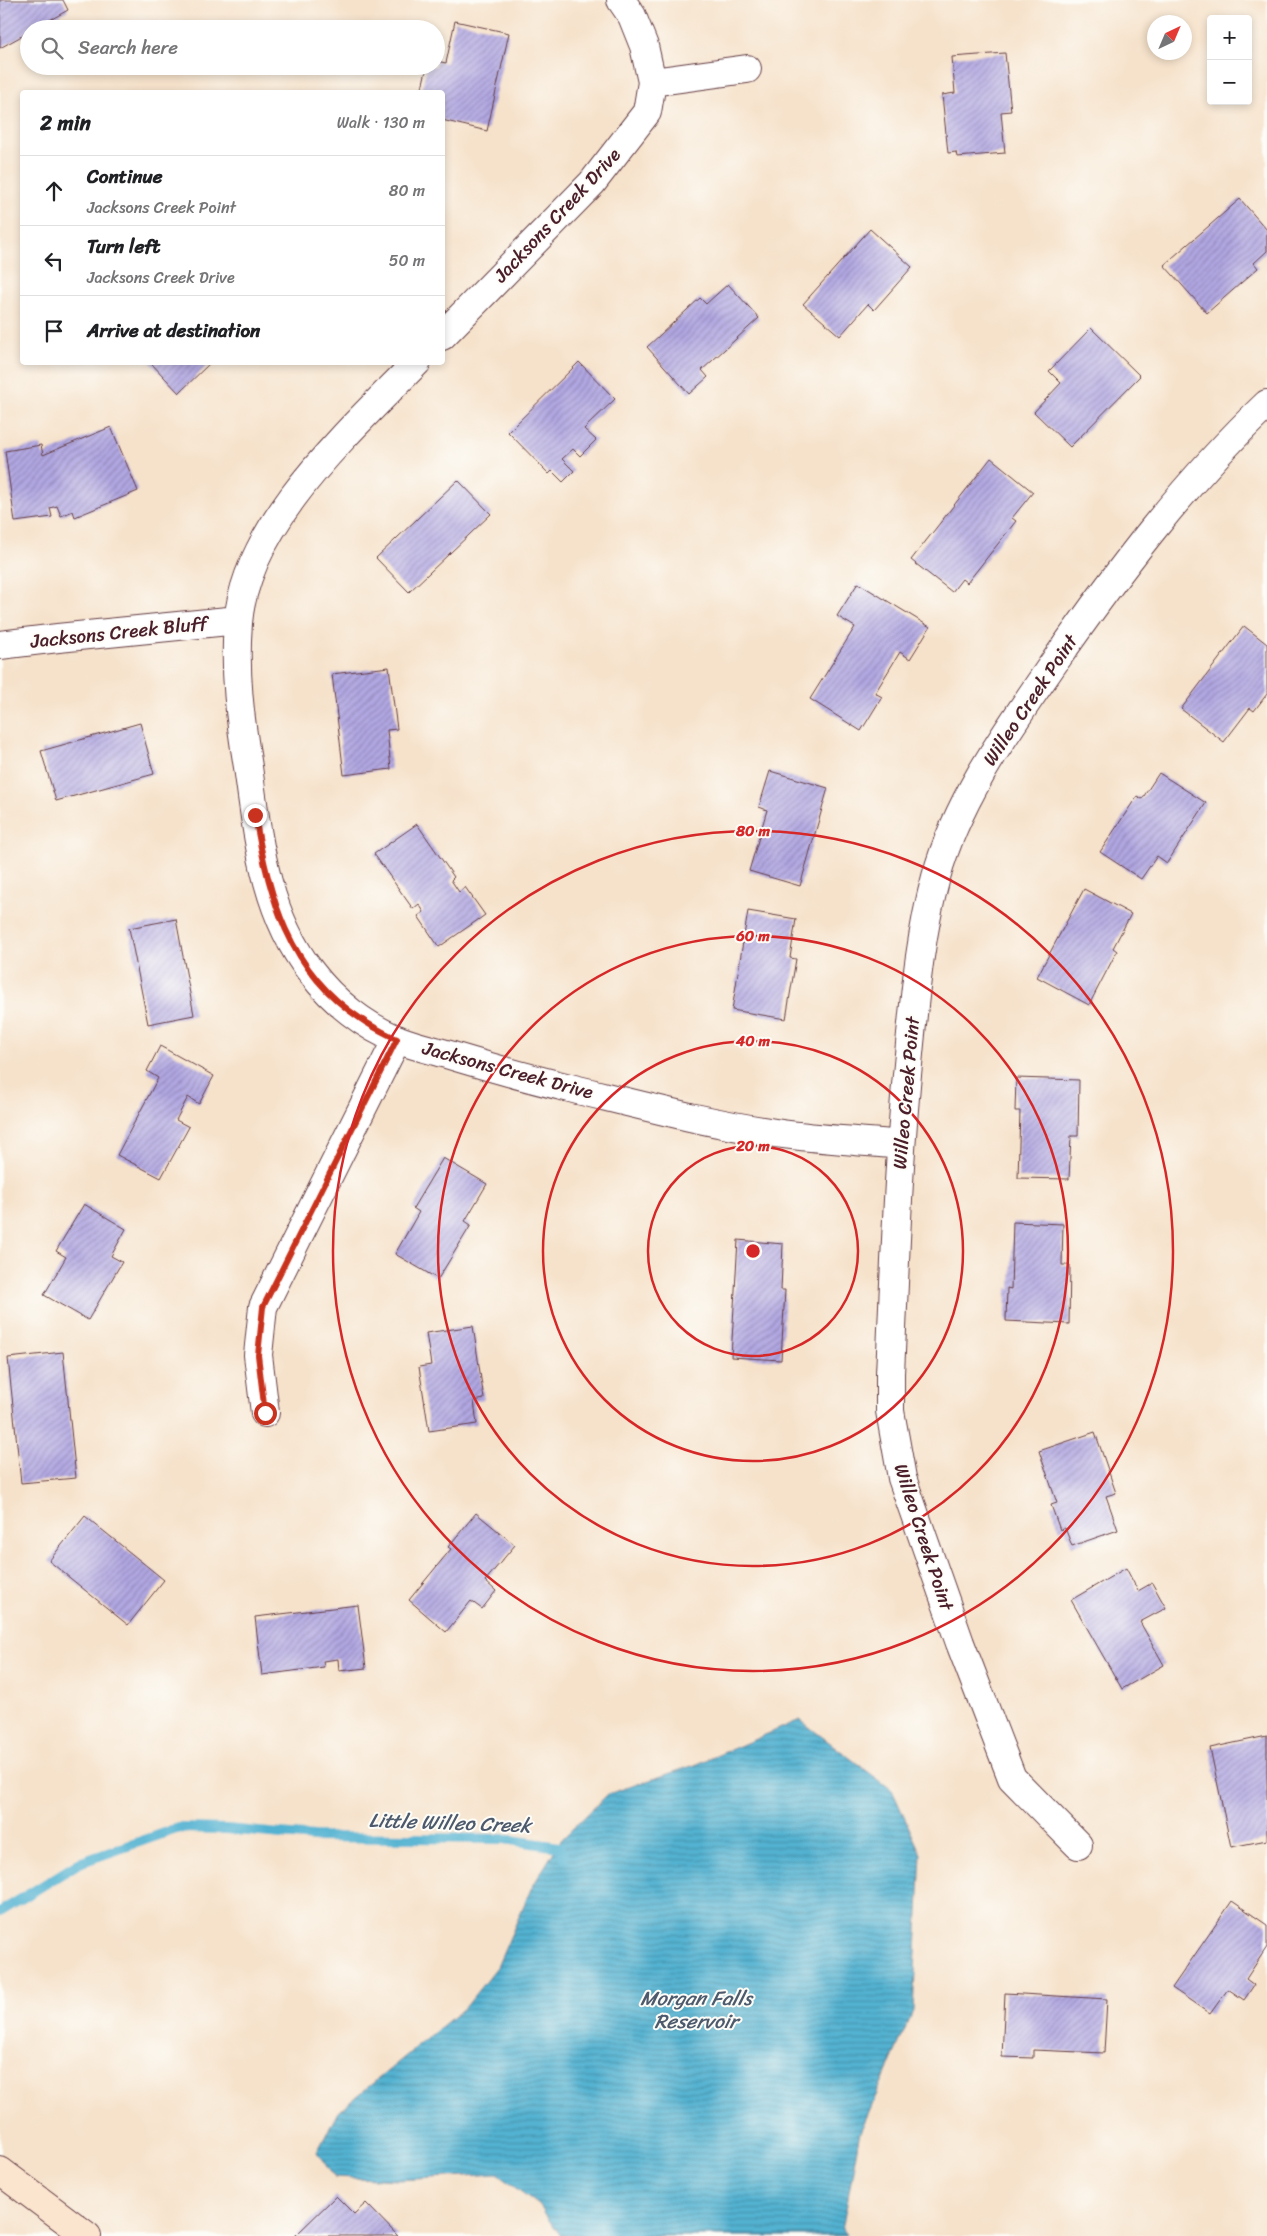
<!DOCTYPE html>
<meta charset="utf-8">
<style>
body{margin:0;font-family:Sriracha,sans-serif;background:#f2f2f2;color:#202124}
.controls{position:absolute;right:15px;top:15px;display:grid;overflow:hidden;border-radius:5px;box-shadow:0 2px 8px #0003}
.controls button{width:45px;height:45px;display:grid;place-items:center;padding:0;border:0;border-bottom:1px solid #e0e0e0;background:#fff;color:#202124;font:25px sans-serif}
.compass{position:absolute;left:1147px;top:15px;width:45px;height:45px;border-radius:50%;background:#fff;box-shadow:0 2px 8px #0003;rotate:44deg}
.stop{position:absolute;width:15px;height:15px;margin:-11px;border:4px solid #c8321e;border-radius:50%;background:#fff}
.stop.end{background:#c8321e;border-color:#fff;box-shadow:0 1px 5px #0008}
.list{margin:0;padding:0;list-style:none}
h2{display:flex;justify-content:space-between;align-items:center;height:65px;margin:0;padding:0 20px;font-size:21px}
h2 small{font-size:16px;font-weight:400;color:#757577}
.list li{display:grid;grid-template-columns:32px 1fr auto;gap:15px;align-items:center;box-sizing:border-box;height:70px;padding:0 20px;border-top:1px solid #e0e0e0}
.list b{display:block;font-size:19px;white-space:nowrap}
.list p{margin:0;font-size:16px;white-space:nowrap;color:#757577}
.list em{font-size:16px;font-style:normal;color:#757577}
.icon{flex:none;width:28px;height:28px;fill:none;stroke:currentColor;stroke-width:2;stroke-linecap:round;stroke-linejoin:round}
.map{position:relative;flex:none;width:1267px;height:2236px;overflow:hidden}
.search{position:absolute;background:#fff;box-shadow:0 2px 8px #0003;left:20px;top:20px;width:425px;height:55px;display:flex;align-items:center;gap:12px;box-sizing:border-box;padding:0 18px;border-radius:28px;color:#757577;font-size:19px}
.panel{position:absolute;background:#fff;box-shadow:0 2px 8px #0003;left:20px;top:90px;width:425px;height:275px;border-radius:5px}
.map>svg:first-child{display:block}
.water{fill:url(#water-rules);stroke:#4e687e}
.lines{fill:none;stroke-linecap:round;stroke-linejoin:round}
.stream{stroke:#52b2d1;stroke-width:10}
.building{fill:url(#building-hatch)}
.street-casing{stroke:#643c43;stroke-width:30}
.secondary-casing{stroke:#643c43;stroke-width:30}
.street{stroke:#fff;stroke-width:28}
.secondary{stroke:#fbe5cf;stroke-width:28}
.route{stroke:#c8321e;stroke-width:6}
.ring{fill:none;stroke:#d62828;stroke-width:2.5}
.labels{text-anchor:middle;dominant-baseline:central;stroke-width:4;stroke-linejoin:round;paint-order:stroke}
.street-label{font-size:19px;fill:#4a1f2b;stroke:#fdfcf7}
.water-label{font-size:20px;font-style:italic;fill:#4d5a6d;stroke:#fdfcf7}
.centre{fill:#d62828;stroke:#fdfcf7;stroke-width:2.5}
.ring-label{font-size:15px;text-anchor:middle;font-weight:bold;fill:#d62828;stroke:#fdfcf7;stroke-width:4;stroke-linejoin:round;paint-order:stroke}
</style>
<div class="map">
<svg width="1267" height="2236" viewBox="0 0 1267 2236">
<defs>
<pattern id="water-rules" width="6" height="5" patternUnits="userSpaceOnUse" patternTransform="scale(1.25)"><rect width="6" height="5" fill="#52b2d1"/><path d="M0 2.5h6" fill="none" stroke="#4690aa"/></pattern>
<pattern id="building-hatch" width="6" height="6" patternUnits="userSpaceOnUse" patternTransform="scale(1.25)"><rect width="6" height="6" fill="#b1a7e2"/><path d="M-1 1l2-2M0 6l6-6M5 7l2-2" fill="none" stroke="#9287b7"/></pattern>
</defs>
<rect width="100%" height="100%" fill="#fdfcf7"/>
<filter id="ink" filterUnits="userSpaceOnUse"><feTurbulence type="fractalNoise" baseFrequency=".02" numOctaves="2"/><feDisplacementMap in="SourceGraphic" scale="10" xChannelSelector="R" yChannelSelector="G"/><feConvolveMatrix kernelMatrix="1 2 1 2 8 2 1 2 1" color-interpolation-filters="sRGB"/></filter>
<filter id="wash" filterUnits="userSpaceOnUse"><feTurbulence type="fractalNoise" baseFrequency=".0096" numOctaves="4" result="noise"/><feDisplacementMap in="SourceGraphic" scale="20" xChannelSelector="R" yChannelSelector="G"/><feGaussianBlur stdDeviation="1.12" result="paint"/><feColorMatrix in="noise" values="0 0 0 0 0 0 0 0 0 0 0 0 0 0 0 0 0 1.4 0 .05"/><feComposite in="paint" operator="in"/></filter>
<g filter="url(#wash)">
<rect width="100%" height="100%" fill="#f6e2cb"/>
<path class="water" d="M800,1720L892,1790L921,1854L913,2011L860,2132L842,2230L846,2236H561L539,2205L497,2174L399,2180L334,2177L317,2152L338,2112L464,2008L497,1967L531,1889L561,1840L608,1794L695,1765Z"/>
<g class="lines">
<path class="stream" d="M0,1912L79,1863L179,1828L226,1829L314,1837L504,1839L559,1847L564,1857"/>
</g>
<g id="blocks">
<path class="building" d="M0,0H63L68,10L34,29H29V32L0,48Z
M455,21L509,33L487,131L442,120V92H421L427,66H436V61L446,63Z
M1005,53L1011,111L1001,112L1005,153L957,157L956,152L948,153L942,95L955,93L952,57Z
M1240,199L1267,230V251L1254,263L1258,268L1207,313L1164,265Z
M870,229L912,267L874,310L868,304L840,336L803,304Z
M728,284L759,318L702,370L708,377L689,394L647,347L700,298L706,304Z
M1091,328L1140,376L1070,447L1034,412L1061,383L1049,371Z
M150,362H211L179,393Z
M579,362L615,399L584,429L596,440L580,456L573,449L562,459L574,471L563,482L552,471L549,474L508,432Z
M111,427L138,491L75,517L73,511L61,516L57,506L50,508L52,517L15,522L5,451L41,445L43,455Z
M991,458L1033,492L1012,518L1016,521L967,583L962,579L952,592L911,560Z
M458,480L491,514L409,592L376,558Z
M858,583L930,627L910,659L900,652L875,693L882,697L861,731L810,699L855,627L837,616Z
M1244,626L1267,644V694L1254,711L1250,708L1224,742L1181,709Z
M389,667L397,729L387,730L391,769L344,775L332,674Z
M140,723L154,774L56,801L41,751Z
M770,771L828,788L800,886L749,871L767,810L759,807Z
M1159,773L1206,803L1167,863L1157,856L1141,879L1100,852L1137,796L1142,799Z
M417,824L454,877L451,880L459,892L465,887L485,915L439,947L418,916L424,912L419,904L413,909L374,854Z
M1084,889L1131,914L1113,948L1117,951L1089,1005L1037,977Z
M748,911L796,919L790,958L796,959L786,1019L732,1010Z
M176,919L194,1015L148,1024L129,928Z
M160,1046L214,1076L199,1104L188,1097L176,1120L189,1127L161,1178L117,1155L158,1078L147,1071Z
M1016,1078L1079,1080L1078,1136H1071L1069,1179L1018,1178L1020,1111H1015Z
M443,1158L487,1184L465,1221L471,1225L438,1279L395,1254L419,1212L413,1208Z
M84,1204L126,1229L111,1256L122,1262L88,1320L44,1295L66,1257L56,1251Z
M1013,1222L1063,1224L1062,1265H1070L1069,1324L1006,1321L1007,1288L1011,1289Z
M738,1240L783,1244L781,1290H785L781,1360L731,1357Z
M473,1326L484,1399L474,1401L477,1424L429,1431L419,1367L431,1365L426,1333Z
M63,1352L76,1478L21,1483L8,1358Z
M1095,1432L1116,1493L1106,1496L1118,1530L1072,1546L1065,1528L1060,1530L1051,1505L1057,1503L1039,1451Z
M476,1513L515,1545L485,1581L496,1591L482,1609L471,1601L446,1632L409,1600L451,1549L448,1547Z
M85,1516L164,1580L128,1625L49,1561Z
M1126,1568L1138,1591L1152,1583L1166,1608L1140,1622L1164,1665L1122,1689L1071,1600Z
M358,1605L366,1668L339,1671L338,1659L323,1661L324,1667L262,1675L255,1617Z
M1267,1736V1840L1231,1847L1210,1748Z
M1232,1901L1267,1925V1947L1246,1979L1254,1985L1244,2000L1228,1989L1210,2014L1172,1988Z
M1005,1993L1107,1999L1104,2053L1033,2050V2058L1002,2057Z
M336,2196L354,2214L366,2203L398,2236H295Z"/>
</g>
</g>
<g filter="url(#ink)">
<use href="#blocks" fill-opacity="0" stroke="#643c43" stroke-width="1"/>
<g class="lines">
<g class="street-casing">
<path id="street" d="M652,82L747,69
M442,336L592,183L647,112L652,82L644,46L632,16L621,0
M417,362C350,431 246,523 238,623C234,672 240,719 248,767C258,839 265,913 311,972C333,1001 365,1027 399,1040C417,1047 437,1051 456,1057C493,1068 531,1079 570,1088C640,1105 710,1124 782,1134C821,1139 861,1141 900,1145
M0,645L58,638L238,620
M265,1413L258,1355L263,1307L397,1039
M1078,1845L1012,1778L960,1643L902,1478L890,1411V1374C895,1267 898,1161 909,1054C915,994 920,936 936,877C958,798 1007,731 1053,664C1117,572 1185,482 1267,404"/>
</g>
<g class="secondary-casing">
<path id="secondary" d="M0,2171L87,2236"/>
</g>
<use href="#street" class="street"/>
<use href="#secondary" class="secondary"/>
</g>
</g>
<g class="lines" filter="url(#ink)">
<path class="route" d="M255,815C268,895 288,971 361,1019C372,1027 385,1033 397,1039L263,1307L258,1355L265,1413"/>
</g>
<g class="ring">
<circle cx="753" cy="1251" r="105"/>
<circle cx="753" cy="1251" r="210"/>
<circle cx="753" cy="1251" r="315"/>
<circle cx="753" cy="1251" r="420"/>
</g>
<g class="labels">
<g class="street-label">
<text transform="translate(557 215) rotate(-47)">Jacksons Creek Drive</text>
<text transform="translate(119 632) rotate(-6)">Jacksons Creek Bluff</text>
<text transform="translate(1030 700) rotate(-56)">Willeo Creek Point</text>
<text transform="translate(508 1070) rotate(15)">Jacksons Creek Drive</text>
<text transform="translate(906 1093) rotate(-85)">Willeo Creek Point</text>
<text transform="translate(924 1537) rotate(72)">Willeo Creek Point</text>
</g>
<g class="water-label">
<text transform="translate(450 1823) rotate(2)">Little Willeo Creek</text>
<text x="696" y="1998">Morgan Falls<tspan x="696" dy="23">Reservoir</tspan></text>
</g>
</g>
<circle cx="753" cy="1251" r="8" class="centre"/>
<g class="ring-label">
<text x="753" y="836">80 m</text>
<text x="753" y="941">60 m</text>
<text x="753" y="1046">40 m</text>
<text x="753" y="1151">20 m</text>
</g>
</svg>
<div class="controls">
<button>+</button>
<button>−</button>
</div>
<svg class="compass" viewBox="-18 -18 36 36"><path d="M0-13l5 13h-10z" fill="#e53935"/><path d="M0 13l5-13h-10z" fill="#757577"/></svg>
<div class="stop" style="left:265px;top:1413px"></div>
<div class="stop end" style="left:255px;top:815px"></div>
<div class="search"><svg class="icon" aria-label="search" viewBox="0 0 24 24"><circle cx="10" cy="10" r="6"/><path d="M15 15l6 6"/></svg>Search here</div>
<section class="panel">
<h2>2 min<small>Walk · 130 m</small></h2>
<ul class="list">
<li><svg class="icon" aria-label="ahead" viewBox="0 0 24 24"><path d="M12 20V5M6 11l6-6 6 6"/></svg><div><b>Continue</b><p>Jacksons Creek Point</p></div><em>80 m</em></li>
<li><svg class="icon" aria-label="left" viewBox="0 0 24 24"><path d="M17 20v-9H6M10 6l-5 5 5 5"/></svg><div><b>Turn left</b><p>Jacksons Creek Drive</p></div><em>50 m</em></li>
<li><svg class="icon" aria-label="arrive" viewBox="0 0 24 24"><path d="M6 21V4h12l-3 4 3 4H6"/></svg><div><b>Arrive at destination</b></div></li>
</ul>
</section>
</div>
